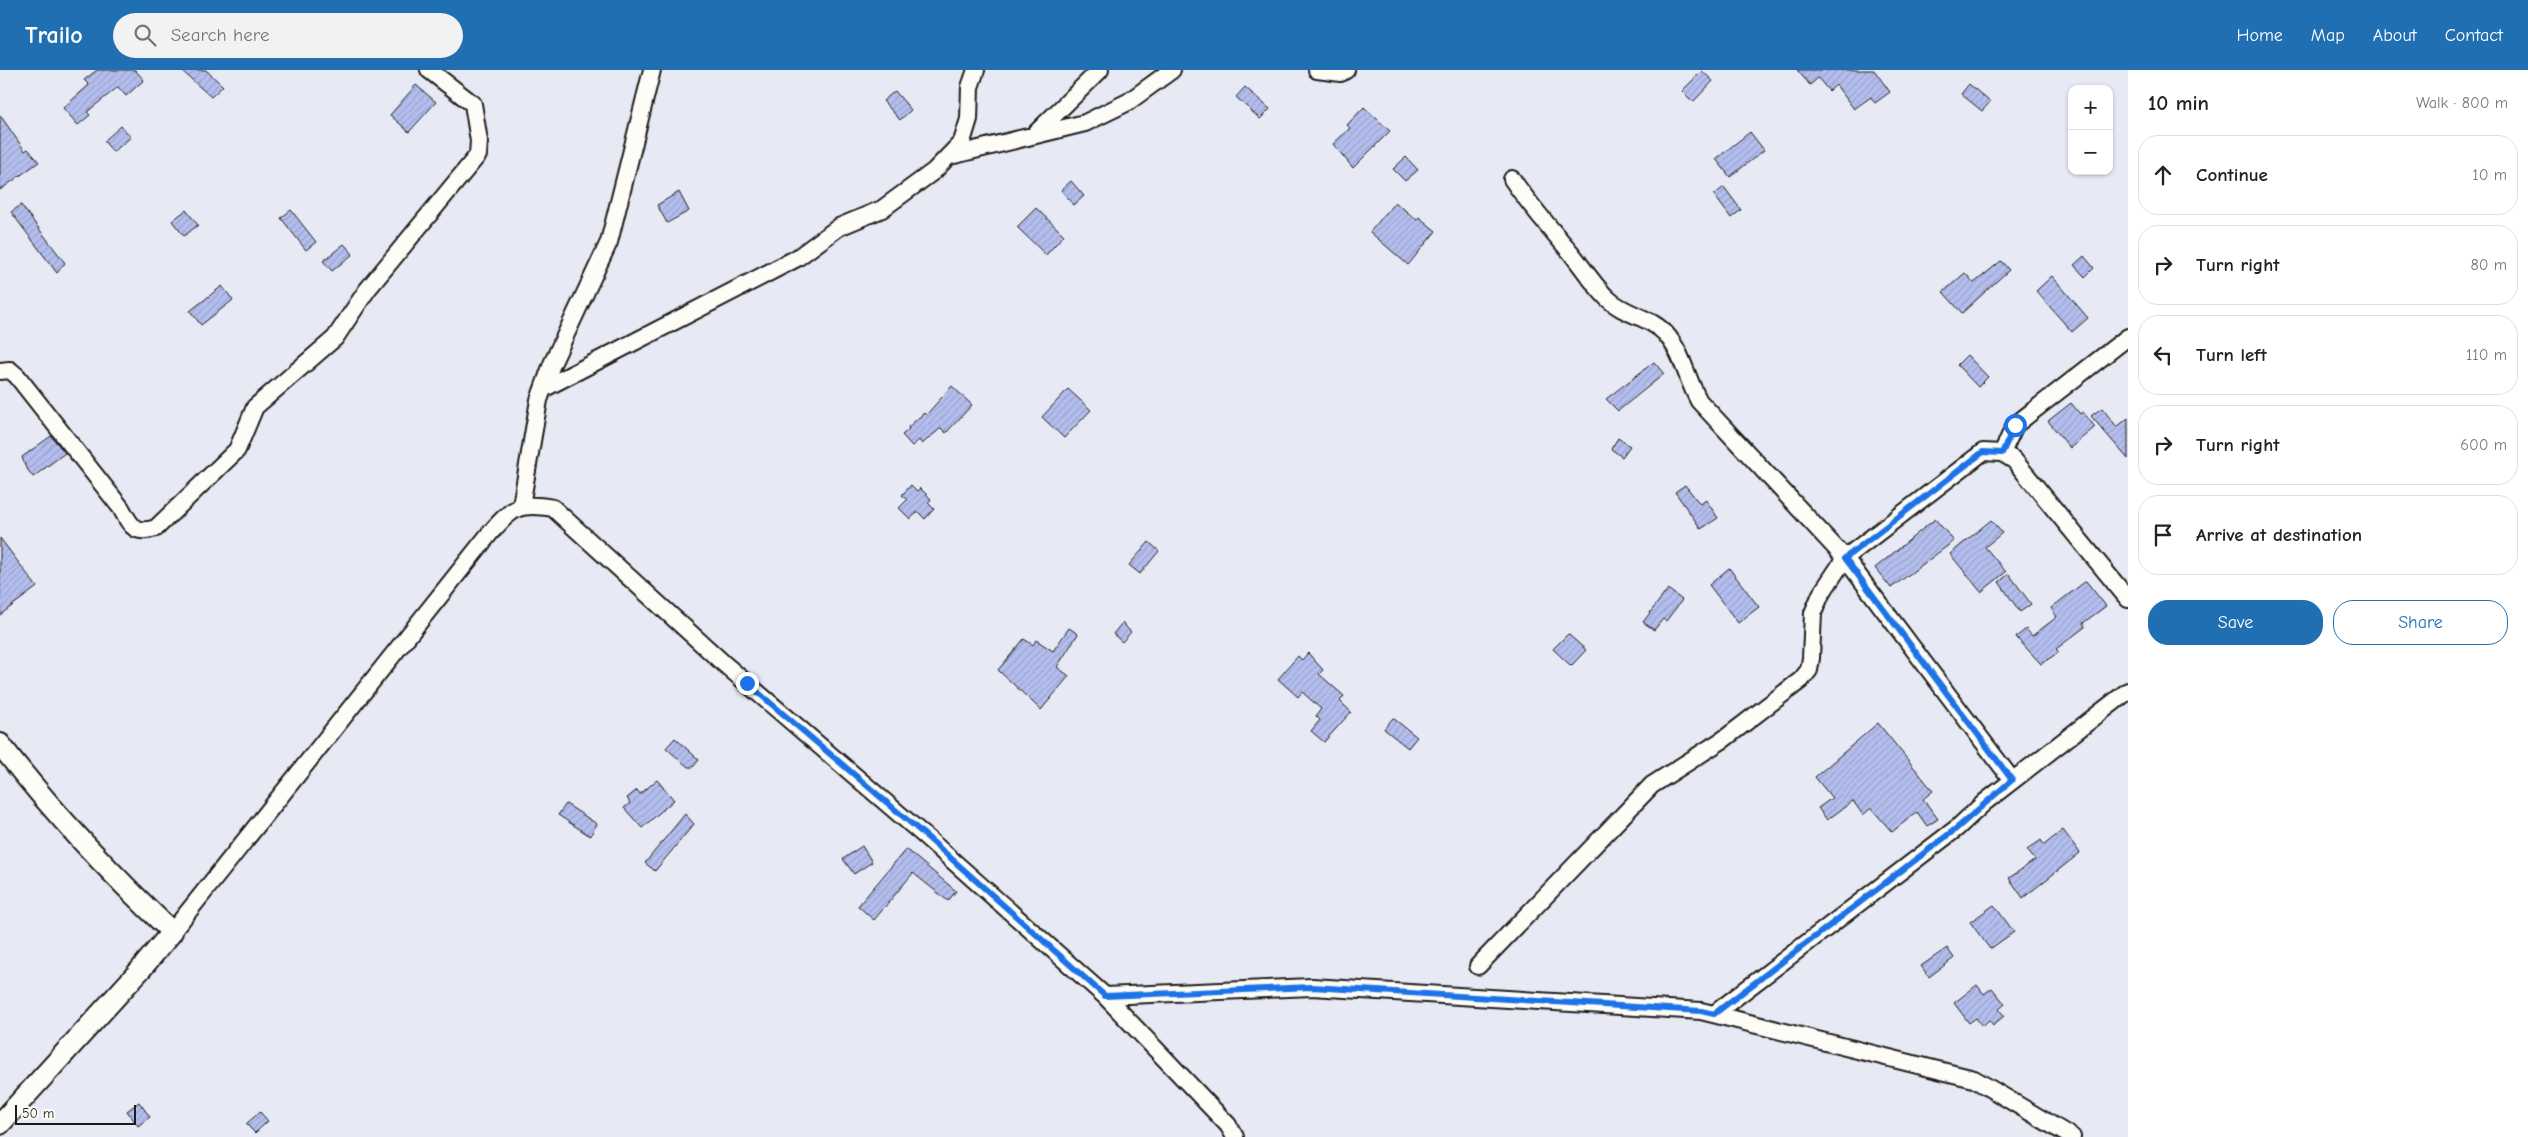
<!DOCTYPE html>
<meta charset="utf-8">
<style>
body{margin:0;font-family:"Comic Neue",sans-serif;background:#f2f2f2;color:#222}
.controls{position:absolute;right:15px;top:15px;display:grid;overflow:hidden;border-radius:10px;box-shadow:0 1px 4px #0004}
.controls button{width:45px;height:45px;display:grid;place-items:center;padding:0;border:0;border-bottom:1px solid #e0e0e0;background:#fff;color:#222;font:25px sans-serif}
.scale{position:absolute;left:15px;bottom:12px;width:121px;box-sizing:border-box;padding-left:5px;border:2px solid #1c1c1c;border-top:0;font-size:14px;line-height:18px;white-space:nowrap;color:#1c1c1c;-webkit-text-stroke:4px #fdfcf7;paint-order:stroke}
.stop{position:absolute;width:15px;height:15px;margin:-11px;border:4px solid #1a73e8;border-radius:50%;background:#fff}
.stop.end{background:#1a73e8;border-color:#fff;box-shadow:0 1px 5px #0008}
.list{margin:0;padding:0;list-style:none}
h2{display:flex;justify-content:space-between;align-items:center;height:65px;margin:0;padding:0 20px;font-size:21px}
h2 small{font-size:16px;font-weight:400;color:#767676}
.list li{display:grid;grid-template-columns:32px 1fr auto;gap:15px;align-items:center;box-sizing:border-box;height:80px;margin:0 10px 10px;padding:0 10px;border:1px solid #e0e0e0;border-radius:20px}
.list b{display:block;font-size:19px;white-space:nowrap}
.list em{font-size:16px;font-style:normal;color:#767676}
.actions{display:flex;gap:10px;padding:15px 20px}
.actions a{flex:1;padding:11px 0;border:1px solid #1f6fb2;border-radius:20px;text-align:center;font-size:18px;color:#1f6fb2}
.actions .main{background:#1f6fb2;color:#fff}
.icon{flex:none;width:28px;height:28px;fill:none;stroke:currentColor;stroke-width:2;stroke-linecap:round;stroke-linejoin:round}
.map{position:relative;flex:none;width:2128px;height:1067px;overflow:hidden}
header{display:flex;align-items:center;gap:30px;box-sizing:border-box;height:70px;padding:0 25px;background:#1f6fb2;color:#fff}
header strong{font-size:24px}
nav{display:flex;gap:28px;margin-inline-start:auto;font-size:18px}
.search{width:350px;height:45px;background:#f2f2f2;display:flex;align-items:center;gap:12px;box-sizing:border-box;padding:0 18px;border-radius:28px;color:#767676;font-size:19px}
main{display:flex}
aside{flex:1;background:#fff}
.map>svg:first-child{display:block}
.building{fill:url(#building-hatch);stroke:#1c1c1c}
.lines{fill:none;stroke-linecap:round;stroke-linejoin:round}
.minor-casing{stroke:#1c1c1c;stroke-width:20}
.tertiary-casing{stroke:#1c1c1c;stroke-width:24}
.minor{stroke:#fdfcf7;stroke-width:16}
.tertiary{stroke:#fdfcf7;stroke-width:20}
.route{stroke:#1a73e8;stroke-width:6}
</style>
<header>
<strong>Trailo</strong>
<div class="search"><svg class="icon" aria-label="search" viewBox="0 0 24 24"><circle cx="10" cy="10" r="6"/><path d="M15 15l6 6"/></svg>Search here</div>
<nav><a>Home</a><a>Map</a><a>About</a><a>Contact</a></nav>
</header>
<main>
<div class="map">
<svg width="2128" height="1067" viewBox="0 0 2128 1067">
<defs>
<pattern id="building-hatch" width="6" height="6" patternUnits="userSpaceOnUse" patternTransform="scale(1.25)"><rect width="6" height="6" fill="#b4beee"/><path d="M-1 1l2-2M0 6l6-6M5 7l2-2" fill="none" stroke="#9aa3cc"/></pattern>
</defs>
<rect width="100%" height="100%" fill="#e7e9f4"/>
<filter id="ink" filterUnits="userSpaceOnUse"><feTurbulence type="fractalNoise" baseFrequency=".02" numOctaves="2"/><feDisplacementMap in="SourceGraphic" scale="10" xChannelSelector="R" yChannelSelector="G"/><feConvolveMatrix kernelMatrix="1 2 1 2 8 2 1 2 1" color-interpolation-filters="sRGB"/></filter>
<g filter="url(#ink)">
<path class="building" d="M97,0H135L144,10L126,26L118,17L87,42L90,45L78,55L63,38L89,15L84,10Z
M181,0H206L223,16L211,27Z
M1797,0H1874L1890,22L1875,33L1871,27L1854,39L1836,15L1829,21L1818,8L1810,15Z
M1702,1L1713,11L1693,32L1682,21Z
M1969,14L1990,32L1982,41L1961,24Z
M416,15L436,32L409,62L390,45Z
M1245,17L1270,39L1260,49L1236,27Z
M895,21L911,40L900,50L883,31Z
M1364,37L1390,61L1353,98L1333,74L1350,58L1347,55Z
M0,45L25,81L28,79L39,92L0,120Z
M121,56L131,67L113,82L104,71Z
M1750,62L1764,80L1730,107L1716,89Z
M1406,87L1418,100L1405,111L1393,99Z
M1071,111L1084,126L1074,135L1061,120Z
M1724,117L1741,140L1731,148L1714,125Z
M679,122L689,141L667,153L657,135Z
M1395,132L1417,150L1419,147L1436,161L1408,195L1370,162Z
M21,135L65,193L57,203L11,142Z
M1036,138L1064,165L1046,185L1017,157Z
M186,140L198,155L184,166L172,151Z
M291,140L316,172L306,180L281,148Z
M344,174L353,184L332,201L323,191Z
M2084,186L2094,198L2085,207L2074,195Z
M2001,191L2009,200L1962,243L1943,222L1965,203L1974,213Z
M2052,206L2088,248L2072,262L2036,221Z
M222,216L233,230L201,255L190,241Z
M1967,285L1988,307L1978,317L1957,295Z
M1654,292L1664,304L1618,341L1606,329Z
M952,316L972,335L946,363L941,358L922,374L919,370L912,376L902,365L909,359L908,357L924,343L926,345Z
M1068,319L1091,340L1064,368L1042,347Z
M2071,333L2080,344L2083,342L2095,357L2070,378L2048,351Z
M2102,338L2117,357L2128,348V389L2091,346Z
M51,366L65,383L33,407L25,396L22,387Z
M1618,368L1630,376L1622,387L1611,379Z
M911,415L917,421L920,418L931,429L928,433L934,439L925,449L918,442L910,449L899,438L907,430L902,425Z
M1685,415L1700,434L1706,430L1718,448L1701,459L1675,422Z
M1935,449L1954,471L1891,518L1875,498Z
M1991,450L2002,463L1985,477L2006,502L1981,522L1950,484Z
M0,468L37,517L0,545Z
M1149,472L1159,481L1140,504L1129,495Z
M1729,498L1759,537L1738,553L1709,515Z
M2009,504L2031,534L2020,542L1999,512Z
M2086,511L2106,536L2083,553L2085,557L2056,579L2059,582L2041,594L2016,567L2026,559L2032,566L2057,547L2051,538Z
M1668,519L1682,530L1666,551L1663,549L1654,560L1643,552Z
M1122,553L1131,562L1122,572L1113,564Z
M1069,558L1078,564L1057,597L1069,606L1041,640L998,600L1024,569L1033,575L1036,570L1053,581Z
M1568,564L1586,580L1571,596L1553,579Z
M1308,583L1323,600L1319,604L1344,626L1340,631L1351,642L1324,672L1311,661L1320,650L1316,646L1321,639L1302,622L1298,627L1278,609L1298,586L1302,590Z
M1393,648L1417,667L1408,678L1384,659Z
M1878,653L1933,721L1923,729L1938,749L1927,756L1917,742L1892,762L1871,738L1863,745L1853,731L1827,750L1818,738L1832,728L1815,707Z
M675,668L699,690L693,697H688L666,678Z
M657,710L674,730L642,758L624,738L630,733L627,728L637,720L640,724Z
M566,734L597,754L590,766L558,745Z
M685,744L694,754L655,801L645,793Z
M2063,760L2080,783L2023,828L2009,808L2035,790L2027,780L2041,770L2044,775Z
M862,776L872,792L854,804L843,789Z
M906,779L956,821L948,831L913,803L874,850L858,836Z
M1994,835L2014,862L1990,879L1970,852Z
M1947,878L1954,888L1929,907L1921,896Z
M1977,915L1984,924L1992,918L2005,934L1999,939L2004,946L1993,955L1989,950L1982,956L1976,948L1969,953L1954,933Z
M139,1032L150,1047L138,1056L127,1041Z
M260,1042L268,1051L255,1063L246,1054Z"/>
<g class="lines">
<g class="minor-casing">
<path id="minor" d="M1317,0L1341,3L1346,0
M1036,63L1100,0
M950,86L1085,53L1128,32L1172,0
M1512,109C1530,136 1551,159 1572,184C1583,198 1594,215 1607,228C1624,245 1649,246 1665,263C1683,283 1686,308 1699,331L1845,488L2012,710
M0,301L10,300L17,306L121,438C131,456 134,465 156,458L237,380L255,337L335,268L367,220L478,85L479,71L473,34L429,0
M543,319L797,188L839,157L882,139L934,101L962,72L969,49L970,17L976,0
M2002,383L2015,355L2128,267
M521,436L539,330L552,294L609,172L652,0
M172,862L490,463C513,438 517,432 553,438L722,592L926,767L1105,926L1228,1055L1235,1067
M1478,896L1652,715L1724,669L1801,610L1809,600L1811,588L1813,543L1821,524L1845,488L1983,382L2002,383L2014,390L2128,529
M1105,926L1312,917L1701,941L1974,1009L2072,1067
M1714,944L1957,758L1985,732L2128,621"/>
</g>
<g class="tertiary-casing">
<path id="tertiary" d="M0,674C52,742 110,803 172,862L141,899L0,1054"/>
</g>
<use href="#minor" class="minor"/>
<use href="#tertiary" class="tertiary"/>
</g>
</g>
<g class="lines" filter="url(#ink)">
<path class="route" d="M747,613L926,766L1105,926L1312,917L1701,941L1714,944L1957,758L2012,710L1845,488L1983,382L2002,383L2015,355"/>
</g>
</svg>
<div class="controls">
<button>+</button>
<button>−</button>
</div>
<div class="scale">50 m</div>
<div class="stop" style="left:2015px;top:355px"></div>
<div class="stop end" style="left:747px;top:613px"></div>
</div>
<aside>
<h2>10 min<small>Walk · 800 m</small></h2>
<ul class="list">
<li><svg class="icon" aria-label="ahead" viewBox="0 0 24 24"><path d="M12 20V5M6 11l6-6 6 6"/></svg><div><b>Continue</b></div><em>10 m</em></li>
<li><svg class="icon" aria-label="right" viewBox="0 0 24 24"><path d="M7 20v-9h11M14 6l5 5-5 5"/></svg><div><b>Turn right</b></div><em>80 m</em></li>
<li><svg class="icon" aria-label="left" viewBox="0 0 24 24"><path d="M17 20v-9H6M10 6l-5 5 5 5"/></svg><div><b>Turn left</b></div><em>110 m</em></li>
<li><svg class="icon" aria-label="right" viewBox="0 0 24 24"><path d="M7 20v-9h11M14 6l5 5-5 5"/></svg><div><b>Turn right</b></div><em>600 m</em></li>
<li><svg class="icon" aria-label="arrive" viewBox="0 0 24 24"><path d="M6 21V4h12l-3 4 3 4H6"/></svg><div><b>Arrive at destination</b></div></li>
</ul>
<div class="actions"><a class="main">Save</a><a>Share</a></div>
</aside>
</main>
